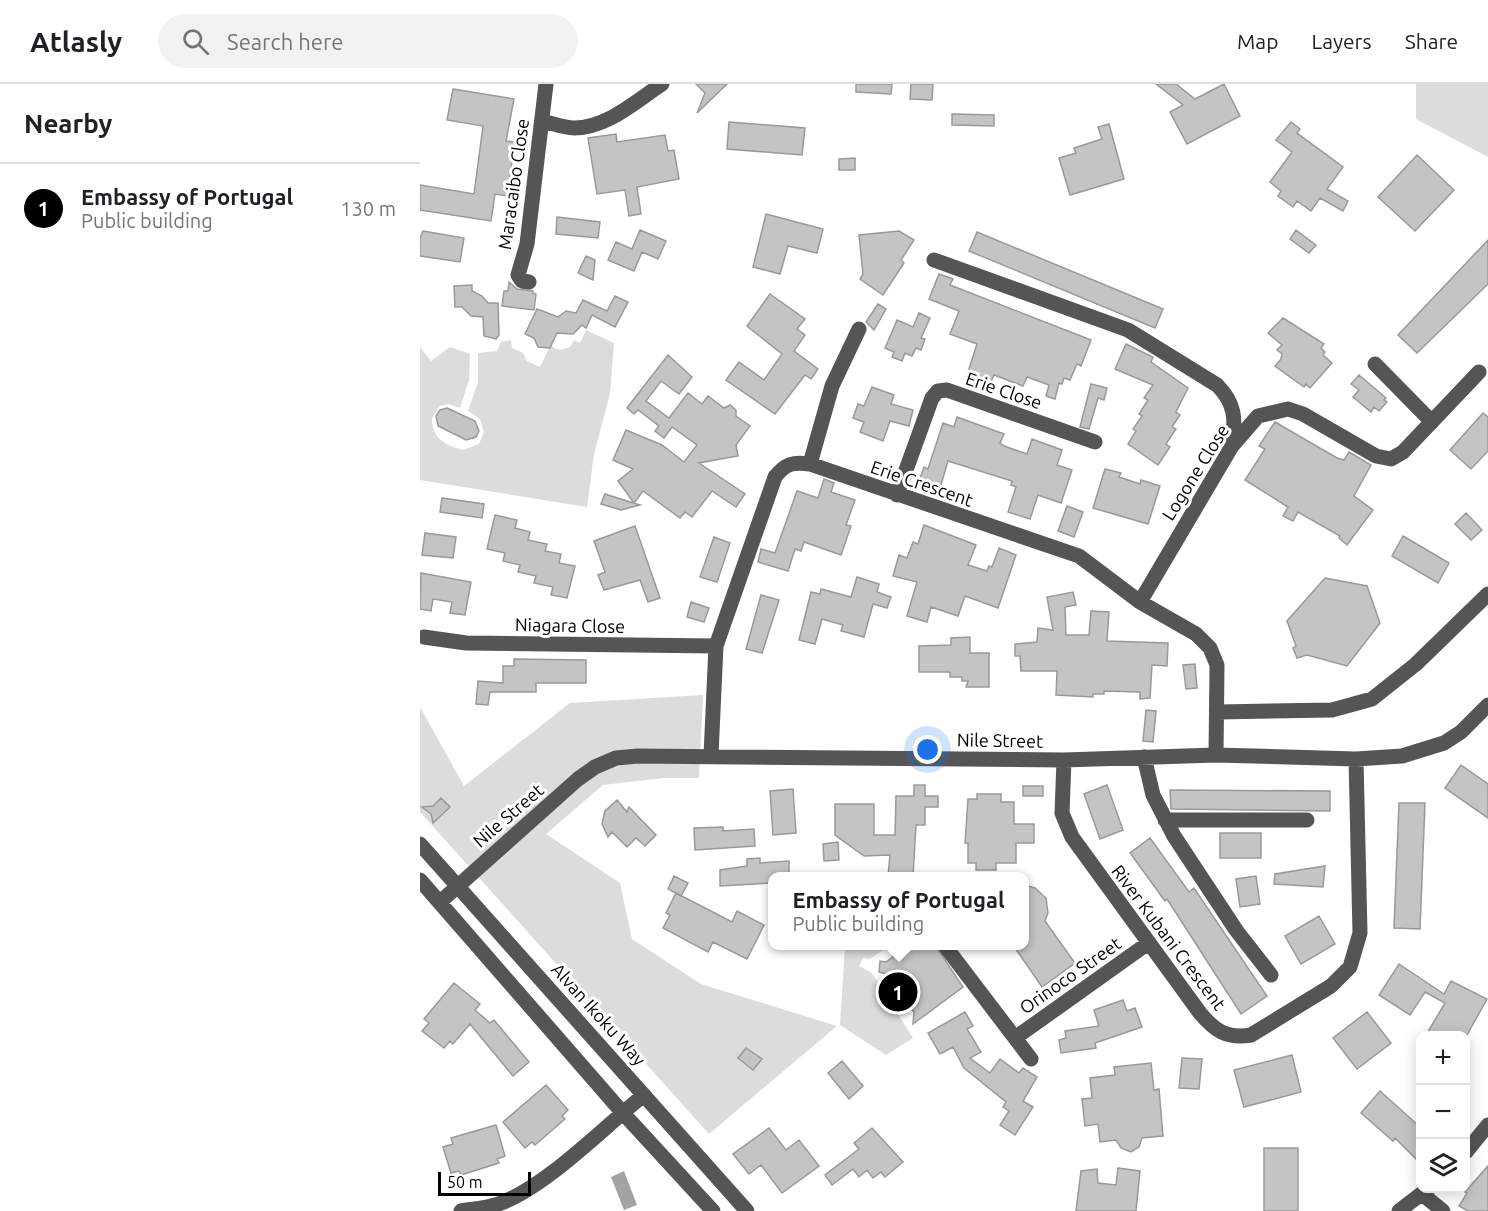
<!DOCTYPE html>
<meta charset="utf-8">
<style>
body{margin:0;font-family:Ubuntu,sans-serif;background:#f2f2f2;color:#202124}
.controls{position:absolute;right:18px;bottom:18px;display:grid;overflow:hidden;border-radius:12px;box-shadow:0 3px 15px #0003}
.controls button{width:54px;height:54px;display:grid;place-items:center;padding:0;border:0;border-bottom:2px solid #e0e0e0;background:#fff;color:#202124;font:30px sans-serif}
.scale{position:absolute;left:18px;bottom:15px;width:93px;box-sizing:border-box;padding-left:6px;border:3px solid #000;border-top:0;font-size:16px;line-height:21px;white-space:nowrap;color:#000;-webkit-text-stroke:4px #fff;paint-order:stroke}
.you{position:absolute;left:508px;top:666px;width:21px;height:21px;margin:-15px;border:4px solid #fff;border-radius:50%;background:#1a73e8;box-shadow:0 0 0 9px #1a73e833}
.badge{display:grid;place-items:center;width:39px;height:39px;border-radius:50%;background:#000;color:#fff;font-size:20px;font-weight:700}
.pin{position:absolute;translate:-50% -50%;border:3px solid #fff;box-shadow:0 2px 6px #0006}
.popup{position:absolute;left:348px;top:788px;width:261px;height:78px;box-sizing:border-box;display:grid;place-content:center;border-radius:12px;background:#fff;filter:drop-shadow(0 2px 4px #0005);font-size:20px;white-space:nowrap;color:#757577}
.popup b{font-size:22px;color:#202124}
.popup::after{content:'';position:absolute;left:50%;top:100%;margin-left:-12px;border:12px solid transparent;border-top-color:#fff}
.list{margin:0;padding:0;list-style:none}
h2{display:flex;justify-content:space-between;align-items:center;height:78px;margin:0;padding:0 24px;font-size:26px}
h2 small{font-size:20px;font-weight:400;color:#757577}
.list li{display:grid;grid-template-columns:39px 1fr auto;gap:18px;align-items:center;box-sizing:border-box;height:90px;padding:0 24px;border-top:2px solid #e0e0e0}
.list b{display:block;font-size:22px;white-space:nowrap}
.list p{margin:0;font-size:20px;white-space:nowrap;color:#757577}
.list em{font-size:20px;font-style:normal;color:#757577}
.icon{flex:none;width:33px;height:33px;fill:none;stroke:currentColor;stroke-width:2;stroke-linecap:round;stroke-linejoin:round}
.map{position:relative;flex:none;width:1068px;height:1127px;overflow:hidden}
header{display:flex;align-items:center;gap:36px;box-sizing:border-box;height:84px;padding:0 30px;background:#fff;border-bottom:2px solid #e0e0e0}
header strong{font-size:28px}
nav{display:flex;gap:33px;margin-inline-start:auto;font-size:21px}
.search{width:420px;height:54px;background:#f2f2f2;display:flex;align-items:center;gap:15px;box-sizing:border-box;padding:0 21px;border-radius:33px;color:#757577;font-size:22px}
main{display:flex}
aside{flex:1;background:#fff}
.map>svg:first-child{display:block}
.green{fill:#dcdcdc}
.water{fill:#a3a3a3}
.building{fill:#c4c4c4;stroke:#999;stroke-width:1.5}
.lines{fill:none;stroke-linecap:round;stroke-linejoin:round}
.minor{stroke:#555;stroke-width:15}
.labels{text-anchor:middle;dominant-baseline:central;stroke-width:6;stroke-linejoin:round;paint-order:stroke}
.street-label{font-size:18px;fill:#000;stroke:#fff}
</style>
<header>
<strong>Atlasly</strong>
<div class="search"><svg class="icon" aria-label="search" viewBox="0 0 24 24"><circle cx="10" cy="10" r="6"/><path d="M15 15l6 6"/></svg>Search here</div>
<nav><a>Map</a><a>Layers</a><a>Share</a></nav>
</header>
<main>
<aside>
<h2>Nearby<small></small></h2>
<ul class="list">
<li><span class="badge">1</span><div><b>Embassy of Portugal</b><p>Public building</p></div><em>130 m</em></li>
</ul>
</aside>
<div class="map">
<svg width="1068" height="1127" viewBox="0 0 1068 1127">
<rect width="100%" height="100%" fill="#fff"/>
<path class="green" d="M996,0H1068V73L996,35Z
M166,246L194,259L190,310L174,370L167,423L0,396V263L11,277L30,263L50,270L49,296L40,324L28,320L20,322L12,334C11,354 26,362 43,366L59,360L64,348L60,335L48,327L58,298V269L77,267L81,258L91,256L92,264L103,269L107,277L120,283L130,262L140,266L150,263L154,256L160,259Z
M283,611L279,694H244L183,701L126,750L200,799L212,855L281,900L417,942L289,1050L0,728V623L44,702L150,619Z
M425,862H469L450,875L443,874L439,882L452,889L493,954L466,971L420,941Z"/>
<path class="water" d="M204,1087L217,1121L204,1126L191,1093Z"/>
<path class="building" d="M276,0H307L277,29L285,9Z
M436,0H472L471,10L436,8Z
M491,0H513L512,16L490,15Z
M736,0H756L775,15L804,0L820,32L767,60L750,28L763,21Z
M33,5L94,15L86,57L95,58L87,112L75,110L71,137L0,126V101L54,110L63,42L27,36Z
M532,30L574,31V42L532,41Z
M309,38L385,44L382,71L307,65Z
M871,38L880,45L877,49L923,83L907,105L928,117L923,127L900,114L891,127L877,117L873,123L858,112L861,107L850,98L872,68L856,56Z
M689,40L704,95L650,111L639,74L656,69L654,64L682,55L678,43Z
M196,50L197,58L245,51L248,67L254,66L259,95L217,103L221,130L209,132L205,106L177,110L168,54Z
M997,71L1034,106L995,147L958,113Z
M435,74V86H419V75Z
M346,130L403,145L397,169L368,162L360,190L333,183Z
M137,133L180,138L178,154L136,150Z
M220,146L246,157L238,175L222,168L214,187L188,176L196,158L212,165Z
M876,146L896,161L889,169L870,155Z
M3,147L44,154L40,178L0,172V154Z
M479,147L494,156L481,176L484,179L463,211L440,195L443,190L439,151Z
M557,148L743,225L735,244L549,167Z
M1068,156V200L997,269L978,251Z
M166,172L175,176L173,196L158,189Z
M519,190L533,195L530,201L671,256L661,282L657,280L650,296L644,294L642,300L639,299L635,315L626,312L629,301L607,293L603,302L574,291L571,298L547,291L557,260L530,250L539,227L509,215Z
M89,198L97,205L113,207V209L116,210L114,226L82,222L84,207H88Z
M52,201V207L62,212L68,219H78L79,251L76,255L64,252L63,233L51,232L42,223H35L34,202Z
M350,210L385,235L377,245L385,251L374,267L398,285L391,295L385,291L355,330L306,296L319,278L344,296L362,270L327,242Z
M195,212L208,218L195,243L172,231L166,244L162,241L153,250L137,249L130,264L118,263L114,254L105,250L117,225L138,233L146,227L156,229L163,216L187,227Z
M458,220L466,225L454,246L446,238Z
M499,229L510,234L501,254L505,255L501,266L496,264L492,272L485,269L482,277L472,273L474,268L465,264L477,236L493,243Z
M863,234L904,260L901,264L905,268L903,271L912,279L890,304L886,300L884,303L855,282L861,275L862,270L857,266L862,261L848,249Z
M706,260L733,273L731,278L768,304L756,328L760,331L752,343L756,345L746,360L750,363L738,381L708,360L716,347L713,345L722,332L719,330L728,316L724,314L733,301L695,285Z
M248,271L272,293L259,310L241,297L226,317L249,334L268,309L282,320L288,312L304,324L310,321L316,326V332L330,342L316,361L318,372L279,379L325,410L316,423L292,407L272,433L265,428L260,434L223,407L214,419L198,397L213,385L193,376L206,346L242,361L264,378L277,361L252,343L244,354L235,347L239,342L218,326L214,330L207,324Z
M939,291L966,314L964,316L967,318L959,327L954,323L951,328L933,313L939,306L931,300Z
M671,300L687,304L684,316L678,314L669,345L660,343Z
M452,303L474,311L471,320L493,326L489,342L470,337L463,357L440,348L444,338L433,334L438,320L444,322Z
M27,324L55,337L59,347L56,353L46,356L18,342L16,332L20,326Z
M1063,329L1068,333V367L1051,385L1030,366Z
M537,333L584,350L580,359L584,362L607,370L612,355L642,366L637,381L652,386L641,419L618,411L610,435L588,428L596,403L591,401L592,397L528,377L520,404L499,397L504,383L508,385L523,339L534,343Z
M855,338L917,374L924,376L929,368L951,381L934,412L953,426L927,461L919,454L920,452L878,428L873,437L863,432L868,423L825,396L845,365L839,362Z
M685,385L701,389L699,393L720,400L721,396L740,402L728,440L673,424Z
M404,395L414,399L411,408L435,416L426,441L431,442L421,471L384,458L381,467L375,465L368,487L338,478L341,465L355,469L377,407L398,414Z
M185,410L220,421L201,426L181,420Z
M22,414L64,420L62,434L20,428Z
M647,422L663,428L654,453L638,447Z
M1046,429L1062,446L1051,456L1035,440Z
M75,431L97,436L95,444L110,448L108,456L127,460L125,467L141,470L139,479L155,482L147,514L131,511L133,503L114,499L116,492L98,488L100,481L83,477L85,469L67,465Z
M504,441L556,461L548,481L567,487L569,482L572,483L579,464L596,471L578,524L545,512L538,532L511,523L507,538L487,532L497,498L473,492L479,471L487,474L493,458L498,460Z
M215,442L240,514L228,518L220,496L184,506L178,491L185,488L174,457Z
M5,449L36,453L33,474L2,471Z
M983,452L1029,479L1018,499L972,472Z
M294,453L310,459L297,498L280,493Z
M1,489L51,498L45,531L30,529L32,518L13,515L11,527L0,525Z
M437,493L459,500L457,508L471,513L467,524L453,520L444,553L421,547L423,541L402,535L395,560L379,556L391,508L400,510L401,505L431,513Z
M905,494L947,502L960,539L927,582L887,571L877,574L873,564L876,562L867,537Z
M653,508L656,521L645,523L646,551H669L671,527L689,528L687,557L748,559L747,582L732,581L730,614L720,615V608L684,607V610H673V613L636,611L637,587H601L600,572H595V560L617,558L618,544L633,546L627,513Z
M341,511L359,516L342,569L326,565Z
M271,518L289,524L284,538L267,533Z
M550,553V569H569V603H546L548,597H542V593H530V588H499V562L531,561V554Z
M94,575L166,576V599H116V608H70L68,621L56,620L58,597L83,599V582H94Z
M775,580L777,604L766,605L763,581Z
M726,626L736,627L733,658L723,657Z
M1041,681L1068,700V734L1025,704Z
M494,701H505V712H518V723H505V741H496L493,792H468L470,771L444,772L415,751V720H454V751H475L476,712H494Z
M687,701L703,746L680,755L664,710Z
M603,702H623V712H603Z
M373,705L376,749L353,751L350,707Z
M750,706L910,707V727L751,725Z
M557,710H581V718H594V740H614V759H596V779H576V786H556V779H548V759H545L548,715H557Z
M21,714L30,723L13,739L11,730L2,723L13,722Z
M197,716L207,728L209,723L236,751L225,762L216,754L207,763L192,748L188,753L182,740L185,727Z
M979,719H1005L1000,845L974,844Z
M303,743V747L334,745L335,762L275,766L274,744Z
M800,749H841V774H800Z
M730,754L769,808L774,804L847,912L821,930L747,815L745,817L710,769Z
M418,758L419,776L404,777L403,760Z
M340,774V779L369,777V792H352V799L300,802V786L327,782V775Z
M905,782L903,803L854,800L855,790Z
M254,792L268,799L261,812L248,805Z
M836,792L840,820L820,823L816,795Z
M604,801L615,804L626,814L628,829L625,837L655,879L622,903L593,861H604Z
M256,809L312,838L317,827L344,841L327,875L293,858L288,868L243,844L250,831L246,829Z
M899,832L915,860L881,880L865,852Z
M488,861H515L543,903L493,940L494,928L466,890L459,888L460,877L466,878Z
M979,880L1024,910L1031,897L1067,915L1047,951H1006L1025,919L1005,908L990,931L959,911Z
M34,899L60,920L55,926L70,939L74,936L109,978L93,992L50,940L33,960L30,957L24,964L2,947L9,939L4,935Z
M703,916L707,927L715,924L722,943L675,959L676,964L641,969L639,956L646,954L645,947L679,942L674,926Z
M545,928L553,942L547,945L561,968L550,974L570,989L580,975L599,989L603,984L617,993L603,1017L613,1023L595,1051L580,1041L589,1027L583,1023L586,1018L544,984L533,963L520,970L508,949Z
M947,928L971,959L937,985L913,954Z
M326,964L342,975L333,986L318,974Z
M872,971L881,1008L824,1023L814,986Z
M762,974L782,975L779,1005L759,1004Z
M422,977L443,1002L429,1015L408,989Z
M731,979L734,1006L739,1005L743,1052L722,1054L719,1063L711,1068L701,1064L696,1056L680,1058L678,1040L665,1042L662,1015L672,1014L670,994L695,991L694,983Z
M126,1001L148,1026L142,1032L145,1035L115,1061L112,1058L105,1064L83,1038Z
M960,1007L1000,1043V1079L975,1054L973,1057L941,1029Z
M76,1041L85,1072L77,1075L79,1079L41,1091L39,1087L31,1089L23,1063L33,1060L31,1054Z
M349,1044L366,1066L379,1056L399,1082L362,1109L341,1081L329,1090L313,1070Z
M452,1044L483,1078L465,1093L461,1088L453,1094L447,1086L439,1093L433,1085L412,1101L405,1091L439,1065L434,1059Z
M844,1064H878V1127H844Z
M1068,1082V1127H1048L1039,1122L1047,1109L1045,1108Z
M698,1084L720,1087L716,1127H656L661,1087L677,1085L678,1099L696,1101Z"/>
<g class="lines">
<path class="minor" d="M122,37C132,39 144,44 154,44C187,44 216,17 242,0
M514,176L708,246L797,301C815,319 816,335 812,359
M109,198L102,197L98,191L107,160L126,0
M955,280L1012,338
M390,380L412,302L439,245
M477,411L512,314L518,307L527,306L675,358
M720,518L812,362L838,332L868,325L883,330L956,372L971,375L983,368L1059,288
M4,553L46,559L296,562
M798,628L912,626L952,615L996,580L1068,510
M291,671L296,562L355,393C366,379 373,378 390,380L659,472L720,518L776,550L790,564L797,581L796,671
M724,673L733,711L754,752L816,846L851,891
M644,676L642,729L652,753L780,929C795,947 807,955 831,951L911,902L930,883L940,849L936,675
M745,736H887
M0,760L327,1127
M0,796L202,1028L293,1127
M20,818L158,695L175,683L196,674L218,672L644,676L796,671L936,675L982,672L1024,659L1041,648L1068,621
M525,862L611,975
M595,954L727,860
M1046,1068L1068,1041
M1002,1110L1023,1127
M41,1127C53,1125 66,1124 78,1120C124,1105 185,1042 224,1011
M979,1127L1009,1104"/>
</g>
<g class="labels">
<g class="street-label">
<text transform="translate(93 100) rotate(-82)">Maracaibo Close</text>
<text transform="translate(584 306) rotate(19)">Erie Close</text>
<text transform="translate(775 388) rotate(-58)">Logone Close</text>
<text transform="translate(502 399) rotate(19)">Erie Crescent</text>
<text transform="translate(150 541) rotate(1)">Niagara Close</text>
<text transform="translate(580 656) rotate(1)">Nile Street</text>
<text transform="translate(88 731) rotate(-41)">Nile Street</text>
<text transform="translate(749 853) rotate(53)">River Kubani Crescent</text>
<text transform="translate(650 891) rotate(-35)">Orinoco Street</text>
<text transform="translate(179 930) rotate(48)">Alvan Ikoku Way</text>
</g>
</g>
</svg>
<div class="controls">
<button>+</button>
<button>−</button>
<button><svg class="icon" aria-label="layers" viewBox="0 0 24 24"><path d="M12 4l9 5-9 5-9-5zM3 14l9 5 9-5"/></svg></button>
</div>
<div class="scale">50 m</div>
<div class="you"></div>
<div class="pin badge" style="left:478px;top:908px">1</div>
<div class="popup"><b>Embassy of Portugal</b>Public building</div>
</div>
</main>
